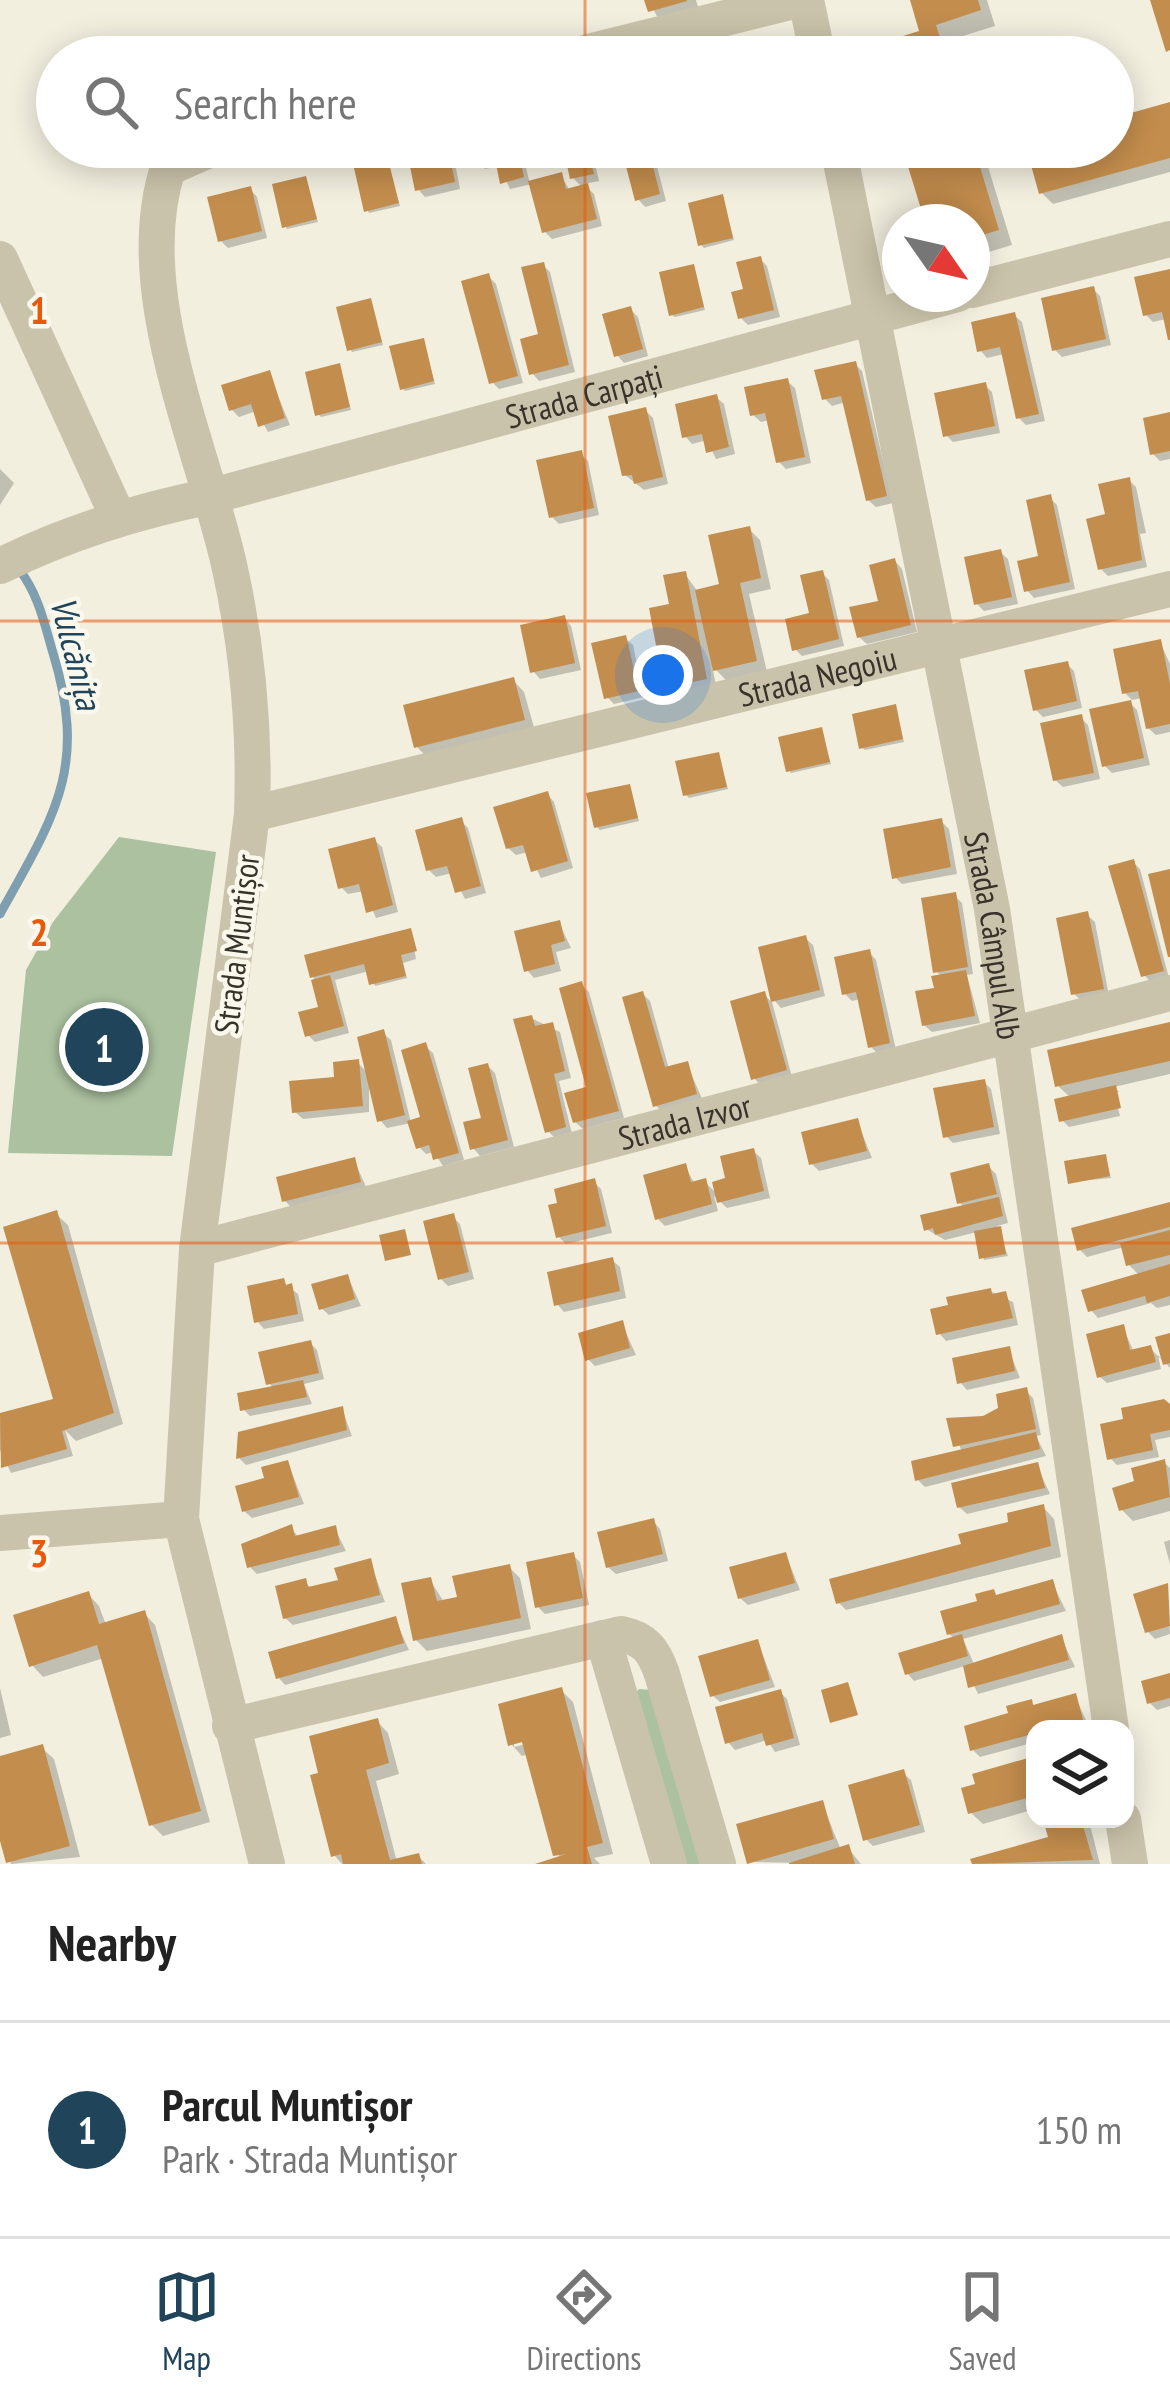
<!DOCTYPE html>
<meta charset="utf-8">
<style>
body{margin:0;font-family:"PT Sans Narrow",sans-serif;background:#f6f6f6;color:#222}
.controls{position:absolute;right:36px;bottom:36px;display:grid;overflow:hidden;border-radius:24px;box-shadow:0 6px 30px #0003}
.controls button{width:108px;height:108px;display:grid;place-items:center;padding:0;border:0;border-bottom:3px solid #e0e0e0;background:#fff;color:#222;font:60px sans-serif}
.compass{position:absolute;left:882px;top:204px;width:108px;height:108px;border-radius:50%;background:#fff;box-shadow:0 6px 30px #0003;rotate:124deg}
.you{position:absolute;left:663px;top:675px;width:42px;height:42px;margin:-30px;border:9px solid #fff;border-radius:50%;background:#1a73e8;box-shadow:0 0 0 18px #1a73e833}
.badge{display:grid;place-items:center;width:78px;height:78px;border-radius:50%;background:#204459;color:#fff;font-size:39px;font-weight:700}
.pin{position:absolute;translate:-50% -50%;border:6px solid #fff;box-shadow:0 3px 12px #0006}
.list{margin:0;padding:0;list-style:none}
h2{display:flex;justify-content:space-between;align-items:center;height:156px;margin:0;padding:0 48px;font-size:51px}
h2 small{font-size:39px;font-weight:400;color:#767676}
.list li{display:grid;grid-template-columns:78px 1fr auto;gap:36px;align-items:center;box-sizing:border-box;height:216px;padding:0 48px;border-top:3px solid #e0e0e0}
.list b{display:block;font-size:45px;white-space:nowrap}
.list p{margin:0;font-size:39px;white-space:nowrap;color:#767676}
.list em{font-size:39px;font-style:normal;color:#767676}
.icon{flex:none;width:66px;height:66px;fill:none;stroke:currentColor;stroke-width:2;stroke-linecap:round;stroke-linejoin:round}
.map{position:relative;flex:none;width:1170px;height:1864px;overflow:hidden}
.search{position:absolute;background:#fff;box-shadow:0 6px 30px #0003;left:36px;right:36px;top:36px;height:132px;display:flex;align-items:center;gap:30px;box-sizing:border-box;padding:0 42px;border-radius:66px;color:#767676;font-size:45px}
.sheet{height:372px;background:#fff}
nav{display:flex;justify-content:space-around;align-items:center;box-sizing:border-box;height:168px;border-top:3px solid #e0e0e0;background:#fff;font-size:33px;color:#767676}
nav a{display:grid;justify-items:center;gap:6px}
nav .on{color:#204459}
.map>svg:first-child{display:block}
.green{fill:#abc19f}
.shadow{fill:#0003;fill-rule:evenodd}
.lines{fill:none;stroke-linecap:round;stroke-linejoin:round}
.stream{stroke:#7f9eaf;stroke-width:9}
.building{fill:#c38d4d}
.minor{stroke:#cac3ab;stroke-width:36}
.grid{fill:none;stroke:#e8590c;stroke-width:3;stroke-opacity:0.55}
.labels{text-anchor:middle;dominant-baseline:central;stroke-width:9;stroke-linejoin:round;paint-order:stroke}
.street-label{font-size:33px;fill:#38332a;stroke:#faf8ec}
.water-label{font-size:36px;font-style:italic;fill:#204459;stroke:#faf8ec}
.grid-label{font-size:39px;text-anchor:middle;font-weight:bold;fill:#e8590c;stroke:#faf8ec;stroke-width:9;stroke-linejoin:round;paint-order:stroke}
</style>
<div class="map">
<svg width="1170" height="1864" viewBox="0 0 1170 1864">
<rect width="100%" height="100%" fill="#f2efdf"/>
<path class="green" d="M119,837L216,852L172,1156L8,1153L26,970L53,922Z
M639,1689L652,1690L703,1864H685L635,1694Z"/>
<path class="shadow" d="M648,0H696L698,7L658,18Z
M913,0H987L995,26L950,40L955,57H878L923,33Z
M1170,105V172L1053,204L1041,192L1029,147H1113V121Z
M409,147H452L460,189L425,197L418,189Z
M474,147H521L530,184L561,175L570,191L583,188L573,178L566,147H591L599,181L584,184L594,194L602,226L552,239L545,232L532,184L510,189L499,166L485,169L478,162Z
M624,147H652L666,201L645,207L638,199Z
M667,147H699L673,153Z
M906,147H982L1012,245L972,257V222H928Z
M387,163L400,206L369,213L367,210Z
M305,179L318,222L287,229L285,226Z
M250,189L257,197L267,238L228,248L221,241Z
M722,197L734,240L704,248L701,245Z
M760,259L767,266L780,317L748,325L741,318Z
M543,265L550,272L575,372L539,381L532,373L541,336Z
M693,267L705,310L675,317L672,315Z
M1170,272V335L1166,319L1153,322L1145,314Z
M488,276L496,284L523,383L499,389L492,382Z
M1093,289L1100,296L1111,345L1062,357L1055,350Z
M370,302L383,345L352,352L350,349Z
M630,309L638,317L648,356L624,363L617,355Z
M1014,315L1022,322L1045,421L1026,425L1019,418L1004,354L987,358L980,350Z
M423,341L435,384L405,391L402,388Z
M855,364L862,371L893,503L876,507L868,500L846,402L832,406L824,398Z
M339,367L351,410L321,417L318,414Z
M269,374L290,425L268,432L256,411L239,417L231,409Z
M787,381L795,388L811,463L786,469L778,461L770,420L761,422L753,415Z
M985,385L992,392L1000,433L953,442L946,435Z
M716,397L724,404L735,454L716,459L707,440L692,444L685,436Z
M645,410L653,418L668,484L644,490L625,475Z
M1170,415V459L1160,461L1153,454Z
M581,454L588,461L599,515L559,524L551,516Z
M0,469L14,483L0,505Z
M1129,480L1136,487L1146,533L1140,534L1147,567L1108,576L1100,568L1108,517Z
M1050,498L1057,505L1075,589L1034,598L1027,590L1041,559Z
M749,529L760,540L771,589L749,594L767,672L727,681L712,666L717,690L678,698L667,686L673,606L685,574L698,592L722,586Z
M1000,552L1008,559L1018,604L984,611L977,604Z
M895,561L902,569L917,632L867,644L859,637L881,603Z
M822,573L829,580L844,646L802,656L795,649L812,615Z
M564,618L571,626L581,670L540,679L533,671Z
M625,638L633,645L644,697L614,704L607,697Z
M1160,642L1170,664V732L1156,735L1148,728L1142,698L1132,700L1125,693Z
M1067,664L1074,671L1082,708L1043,717L1036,710Z
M513,680L524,692L535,731L428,758L417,747Z
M1130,703L1137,710L1150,765L1112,773L1105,766Z
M895,708L904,742L865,750L862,748Z
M1081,718L1088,725L1100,779L1063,787L1055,780Z
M821,730L831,764L791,773L788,770Z
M718,755L728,789L689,798L686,795Z
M629,787L639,821L600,830L597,827Z
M547,794L554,802L573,868L541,878L528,852L516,855L508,848Z
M461,821L468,828L486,893L465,899L452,873L436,877L429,870Z
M941,821L949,829L957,874L902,884L895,877Z
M374,840L382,847L398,912L376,918L364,891L348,894L341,887Z
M1133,862L1140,869L1169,978L1151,982L1144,975Z
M955,896L962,903L973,974L967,975L980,1023L932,1032L924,1025L942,977L936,971Z
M1087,915L1095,922L1109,996L1082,1001L1074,994Z
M559,923L571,948L556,952L561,971L534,978L527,970Z
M411,931L416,959L403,963L407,978L375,986L369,971L335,980L349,1033L315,1042L308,1035L322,1009L308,957Z
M805,938L813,945L825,996L781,1008L774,1000Z
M869,952L876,960L896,1050L878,1054L871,1047L860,999L852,1001L845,994Z
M582,985L589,992L624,1118L583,1129L575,1122L590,1089Z
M643,994L650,1001L669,1069L687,1064L703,1101L663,1112L655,1105Z
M764,995L772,1002L792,1077L761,1086L754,1078Z
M531,1018L560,1032L571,1078L559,1081L572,1134L555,1138L548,1131Z
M1170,1025V1074L1114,1087L1119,1092H1114L1120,1116L1069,1127L1062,1120L1071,1098L1058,1086Z
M383,1033L391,1040L411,1123L387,1128L380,1120L369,1076V1112L303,1119L295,1112L358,1063L369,1074Z
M425,1046L433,1053L464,1160L443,1166L434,1152L426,1154L419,1147Z
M488,1066L495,1073L514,1147L480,1156L473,1148L485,1120Z
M984,1082L991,1089L1000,1134L953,1143L946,1136Z
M857,1121L872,1158L819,1171L812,1164Z
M753,1151L761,1158L770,1198L727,1208L714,1196L718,1211L665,1226L658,1219L685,1167L695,1184L705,1182L718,1195Z
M1105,1157L1111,1178L1071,1182Z
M354,1160L367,1189L292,1208L285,1201Z
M989,1167L996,1174L1008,1223L997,1226L1008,1256L984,1260L977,1232L945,1240L926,1229L965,1208L960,1203Z
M594,1182L601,1189L612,1233L566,1244L559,1237Z
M1170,1205V1305L1157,1308L1151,1303L1098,1318L1091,1310L1140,1276L1129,1265L1124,1247L1087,1257L1079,1249Z
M56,1214L68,1225L123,1424L76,1441L65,1430L73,1456L11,1473L0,1450V1416L52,1402L59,1409Z
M453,1217L460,1224L474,1279L448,1286L441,1279Z
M612,1260L620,1267L626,1298L564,1312L557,1304Z
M348,1277L361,1306L329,1315L321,1308Z
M283,1282L298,1294L304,1321L264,1329L257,1321Z
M990,1291L1013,1302L1018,1325L946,1341L939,1333Z
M622,1324L636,1355L595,1366L588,1359Z
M1123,1328L1134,1352L1150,1348L1165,1363L1170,1336V1368L1158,1355L1161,1369L1107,1383L1099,1376Z
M310,1343L317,1350L324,1379L304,1384L312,1404L250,1416L243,1409L274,1389L269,1383Z
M1009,1350L1020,1378L967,1390L960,1382Z
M1026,1391L1033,1398L1041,1435L1036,1436L1046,1456L925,1487L918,1480L962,1452L950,1421L969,1417L973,1421L1002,1410Z
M1170,1405V1437L1155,1440L1159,1457L1117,1465L1110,1458L1127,1421Z
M342,1409L352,1436L246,1465L239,1458Z
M1164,1462L1170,1468V1511L1133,1521L1121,1509L1138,1484Z
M288,1463L304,1504L252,1518L244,1511Z
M1037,1466L1050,1494L967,1514L959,1507Z
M1043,1507L1054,1519L1061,1557L846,1610L838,1602Z
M653,1521L660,1529L668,1561L616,1574L608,1567Z
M291,1528L299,1538L335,1529L346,1551L257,1574L250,1567Z
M1170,1540V1564L1164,1542Z
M573,1555L580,1562L589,1605L545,1614L538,1607Z
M786,1555L800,1590L748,1605L740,1598Z
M370,1562L385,1602L293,1625L285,1618L305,1582L312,1589L341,1582Z
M509,1567L520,1578L531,1629L427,1651L416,1640L430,1580L444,1602L461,1599Z
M1052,1582L1066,1611L963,1639L975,1666L1061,1637L1075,1667L978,1694L965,1666L914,1681L907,1673L955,1639L949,1634L993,1592L998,1597Z
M1167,1586L1170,1634L1155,1639L1147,1631Z
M88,1594L99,1606L106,1625L144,1613L155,1625L210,1822L163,1836L151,1824L104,1658L43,1677L32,1665Z
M395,1619L409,1650L285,1685L278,1677Z
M758,1642L775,1687L720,1702L712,1695Z
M1170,1676V1706L1157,1710L1150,1703Z
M0,1688L11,1735L0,1738Z
M561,1690L573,1702L613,1854L594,1858L600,1864H541L560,1859L529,1754L522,1756L511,1744ZM514,1741H538L514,1747Z
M780,1692L787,1699L800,1745L775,1752L767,1740L735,1750L728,1742Z
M1075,1696L1089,1727L1035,1729V1742L980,1757L973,1750L1031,1702L1036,1708Z
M377,1721L388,1733L399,1774L376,1781L397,1862L418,1856L426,1864H342L334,1855L321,1775Z
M42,1748L54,1759L80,1857L11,1864L0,1829V1759Z
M1035,1761V1809L983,1824L971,1813Z
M903,1773L911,1780L925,1832L873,1846L866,1839Z
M822,1803L841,1850L848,1848L861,1864L750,1862Z
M1058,1819H1084L1090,1825L1100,1864H975L1052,1840L1047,1822Z"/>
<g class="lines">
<path class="stream" d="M0,914C55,815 88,768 53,653C44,622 38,593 18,568"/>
</g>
<path class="building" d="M644,0H687V1L648,12Z
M910,0H978L981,10L936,25L946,57H875L871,46L919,31Z
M1150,0H1170V50L1166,52Z
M796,44L799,57H746V55Z
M1170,102V158L1039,194L1026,147H1113V118Z
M406,147H448L455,182L415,191Z
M471,147H517L524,177L500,184L495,159L475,164Z
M563,147H587L594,174L570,179Z
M621,147H648L660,194L635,201Z
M902,147H974L999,230L972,238V222H925Z
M388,159L399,203L364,212L354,168Z
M562,172L566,189L588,183L597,219L542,233L528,181Z
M306,176L317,219L282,228L272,184Z
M251,186L262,231L218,242L207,197Z
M723,194L733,238L698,246L688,203Z
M761,256L774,310L738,319L731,292L743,289L736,262Z
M544,262L569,365L529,375L520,339L538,334L521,267Z
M694,264L704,307L669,316L659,272Z
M1170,269V340H1168L1162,312L1143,316L1134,277Z
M489,273L518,376L489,384L461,281Z
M1094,286L1106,339L1052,351L1041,298Z
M371,298L382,342L347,351L336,307Z
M631,306L643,349L614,357L602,314Z
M1015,312L1039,414L1016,419L1000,347L977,352L971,322Z
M424,338L434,381L400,390L389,346Z
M856,361L887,496L866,501L841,396L822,400L814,370Z
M340,363L350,407L315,416L305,372Z
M270,370L285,418L258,427L251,404L229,411L221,385Z
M788,378L805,457L776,463L765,413L750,416L744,387Z
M986,382L995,426L943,437L934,393Z
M717,394L729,447L706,453L702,434L682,438L675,404Z
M646,407L663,477L634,484L632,475L622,476L608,416Z
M1170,412V451L1150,455L1143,418Z
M582,450L594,508L549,518L536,460Z
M1130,477L1142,560L1098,570L1086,519L1105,514L1098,484Z
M1051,494L1070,582L1024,592L1017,561L1038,556L1026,500Z
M750,526L761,578L740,583L757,661L713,671L695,590L719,584L708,535Z
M1001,549L1012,597L974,605L964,557Z
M895,558L911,625L857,638L849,607L878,601L869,565Z
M823,570L839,639L792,651L785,619L809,613L800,575Z
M686,571L707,679L664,688L649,608L669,604L663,575Z
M565,615L575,663L530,673L520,625Z
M626,635L639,691L604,699L591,643Z
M1161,639L1170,684V724L1146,729L1138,691L1122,694L1113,649Z
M1068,661L1077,701L1033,711L1024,670Z
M514,677L525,720L414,748L403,705Z
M1131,700L1144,758L1102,767L1089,709Z
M896,704L903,739L859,749L852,714Z
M1082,714L1094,773L1053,781L1040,723Z
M822,727L830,762L786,772L778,737Z
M719,752L727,787L683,796L675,761Z
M630,784L638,818L594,828L586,793Z
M548,791L568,861L531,872L523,845L506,849L493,807Z
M462,817L481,886L455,893L447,866L426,871L415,830Z
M942,818L951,867L892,879L883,829Z
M375,837L393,905L366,913L359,884L338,889L328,849Z
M1134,859L1164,971L1141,977L1108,866Z
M1170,869V957H1168L1148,874Z
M956,892L968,967L933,973L921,898Z
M1088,911L1104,989L1071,995L1056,918Z
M560,920L565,941L551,945L555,964L524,972L514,931Z
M411,928L417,951L401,955L406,976L369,985L364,964L310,978L304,955Z
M806,935L820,990L771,1002L758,947Z
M870,949L890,1043L868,1048L856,992L842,995L834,957Z
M966,970L975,1016L922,1026L915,991L934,988L931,976Z
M330,975L344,1026L305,1037L298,1012L318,1007L311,980Z
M582,981L619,1111L573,1123L564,1093L586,1087L559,988Z
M643,991L665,1067L688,1061L697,1094L653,1107L622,997Z
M765,991L787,1070L751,1080L730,1001Z
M532,1015L535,1026L553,1022L565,1071L554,1074L566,1127L545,1133L513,1019Z
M1170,1022V1061L1055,1087L1047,1050Z
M384,1029L405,1115L377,1122L357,1037Z
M426,1042L459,1153L433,1160L429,1145L416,1149L407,1121L420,1117L401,1050Z
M359,1059L363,1106L292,1113L289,1081L334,1077L333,1062Z
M488,1063L508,1140L470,1150L463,1122L481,1118L468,1068Z
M985,1079L994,1127L943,1138L933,1088Z
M1116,1085L1121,1108L1059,1122L1054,1099Z
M858,1118L867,1151L809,1165L801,1132Z
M754,1148L764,1191L717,1203L712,1182L725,1178L720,1156Z
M1106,1154L1110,1176L1068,1184L1064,1161Z
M355,1157L361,1182L282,1202L276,1177Z
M686,1163L691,1182L706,1178L712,1204L655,1220L643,1175Z
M989,1163L997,1194L957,1204L950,1173Z
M595,1178L606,1226L556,1238L548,1205L557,1203L554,1189Z
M999,1197L1003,1216L935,1235L933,1228L924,1231L920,1215Z
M1170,1202V1227L1077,1251L1071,1228Z
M57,1210L114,1413L62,1431L67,1449L1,1468L0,1413L53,1399L3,1227Z
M454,1213L469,1272L438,1280L423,1221Z
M1001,1226L1006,1254L979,1259L974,1231Z
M405,1229L411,1255L385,1261L379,1235Z
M1170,1230V1255L1126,1266L1120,1243Z
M613,1257L620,1291L554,1306L547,1272Z
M1170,1264V1296L1147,1303L1145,1296L1088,1312L1081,1290Z
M348,1274L355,1299L319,1310L311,1284Z
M284,1278L286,1285L292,1283L298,1314L254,1323L247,1286Z
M991,1288L992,1294L1006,1291L1013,1318L936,1335L930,1309L948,1305L946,1297Z
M623,1320L630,1348L585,1361L578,1333Z
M1124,1324L1130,1350L1151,1345L1156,1362L1097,1378L1086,1334Z
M1170,1333V1363L1163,1365L1155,1337Z
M311,1340L319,1373L266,1385L258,1352Z
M1010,1346L1015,1371L957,1384L952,1358Z
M303,1380L307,1397L240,1411L237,1393Z
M1027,1387L1036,1429L953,1447L946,1418L983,1416L998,1408L996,1394Z
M1164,1399L1170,1404V1430L1150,1434L1153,1450L1107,1460L1100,1424L1123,1419L1121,1408Z
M343,1406L347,1430L236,1459L238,1432Z
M1036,1432L1040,1449L915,1481L911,1461Z
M1165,1459L1170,1497L1119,1511L1112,1488L1134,1481L1131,1468Z
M288,1460L299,1497L242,1512L235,1486L264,1478L261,1467Z
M1038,1462L1045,1488L957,1508L951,1483Z
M1044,1504L1051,1546L836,1604L829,1579L961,1544L958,1534L1008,1522L1007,1513Z
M654,1518L663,1554L606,1568L597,1532Z
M292,1524L295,1536L336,1525L340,1545L247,1568L241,1544Z
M574,1552L583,1598L535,1608L526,1562Z
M786,1552L795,1583L738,1599L729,1567Z
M371,1558L380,1595L283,1619L275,1586L306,1578L308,1587L338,1580L334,1568Z
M510,1564L521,1618L413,1641L401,1583L431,1577L437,1601L457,1597L452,1576Z
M1053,1579L1060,1604L947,1635L940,1611L977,1601L975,1594L994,1589L996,1595Z
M1168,1583L1170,1626L1145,1633L1133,1594Z
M89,1591L99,1624L145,1610L201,1811L149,1826L97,1645L29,1667L13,1615Z
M396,1616L404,1643L276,1679L268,1652Z
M962,1634L968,1656L905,1675L898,1653Z
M1062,1634L1069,1660L968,1688L963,1666Z
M758,1639L770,1680L710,1697L698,1656Z
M1170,1673V1698L1147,1704L1141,1681Z
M848,1682L858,1715L830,1723L821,1690Z
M562,1687L603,1843L587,1847L592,1864H535L566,1854L553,1856L522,1742L508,1746L498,1704Z
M781,1689L794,1738L766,1746L762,1733L725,1744L715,1707Z
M1076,1693L1083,1720L970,1751L964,1726L1008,1713L1006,1706L1032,1699L1033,1705Z
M378,1718L389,1763L366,1770L390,1860L419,1853L422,1864H343L341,1854L331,1857L310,1775L318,1773L309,1736Z
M43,1744L70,1846L6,1863L0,1841V1756Z
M1035,1756V1796L968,1814L961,1788L975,1784L972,1774Z
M904,1769L920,1825L863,1841L848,1785Z
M823,1800L834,1839L747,1864L736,1824Z
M1081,1819L1093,1860L972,1864L970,1859L1048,1837L1043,1820Z
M849,1844L855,1864H789V1863Z"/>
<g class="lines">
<g class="minor">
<path d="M806,0L818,57"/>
<path d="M568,57L798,0"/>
<path d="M216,147L168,168C128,291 203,446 230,569C248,651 255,731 252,814L197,1249L181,1519L267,1864"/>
<path id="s1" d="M838,147L992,909L1111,1729"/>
<path d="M0,259L118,517"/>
<path d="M972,290L1170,239"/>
<path id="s2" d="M0,566C69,532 136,511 212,496L958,294"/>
<path id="s3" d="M252,814L1170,589"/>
<path id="s4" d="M197,1249L1170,993"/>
<path d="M0,1533L181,1519"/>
<path d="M603,1638L669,1864"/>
<path d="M230,1726L621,1634C646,1639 654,1651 662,1674L718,1864"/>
<path d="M1123,1819L1130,1864"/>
</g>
</g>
<path class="grid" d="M585,0V57M585,147V1864M0,621H1170M0,1243H1170"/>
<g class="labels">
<g class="street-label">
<text stroke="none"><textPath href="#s2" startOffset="609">Strada Carpați</textPath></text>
<text stroke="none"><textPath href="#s3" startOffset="582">Strada Negoiu</textPath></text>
<text stroke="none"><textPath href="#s1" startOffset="804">Strada Câmpul Alb</textPath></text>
<text transform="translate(236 944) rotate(-83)">Strada Muntișor</text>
<text stroke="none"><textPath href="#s4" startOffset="504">Strada Izvor</textPath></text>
</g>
<g class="water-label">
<text transform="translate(77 653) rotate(76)">Vulcănița</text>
</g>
</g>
<g class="grid-label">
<text x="39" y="324">1</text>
<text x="39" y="946">2</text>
<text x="39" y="1567">3</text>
</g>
</svg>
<div class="controls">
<button><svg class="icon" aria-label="layers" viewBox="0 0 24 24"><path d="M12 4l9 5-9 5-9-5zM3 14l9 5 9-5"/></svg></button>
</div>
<svg class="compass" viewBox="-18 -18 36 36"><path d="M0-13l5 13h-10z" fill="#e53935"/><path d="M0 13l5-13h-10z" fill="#767676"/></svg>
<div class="you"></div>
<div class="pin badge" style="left:104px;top:1047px">1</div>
<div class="search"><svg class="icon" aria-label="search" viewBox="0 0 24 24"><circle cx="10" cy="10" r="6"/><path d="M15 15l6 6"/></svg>Search here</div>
</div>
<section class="sheet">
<h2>Nearby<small></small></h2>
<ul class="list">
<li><span class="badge">1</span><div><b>Parcul Muntișor</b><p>Park · Strada Muntișor</p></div><em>150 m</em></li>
</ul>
</section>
<nav>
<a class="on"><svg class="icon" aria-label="map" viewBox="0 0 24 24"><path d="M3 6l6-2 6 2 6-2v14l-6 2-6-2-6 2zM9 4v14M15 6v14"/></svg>Map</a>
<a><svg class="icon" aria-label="directions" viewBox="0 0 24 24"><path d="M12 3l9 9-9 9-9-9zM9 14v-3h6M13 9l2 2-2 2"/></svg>Directions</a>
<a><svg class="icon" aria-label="saved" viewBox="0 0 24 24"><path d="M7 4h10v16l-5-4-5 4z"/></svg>Saved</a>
</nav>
